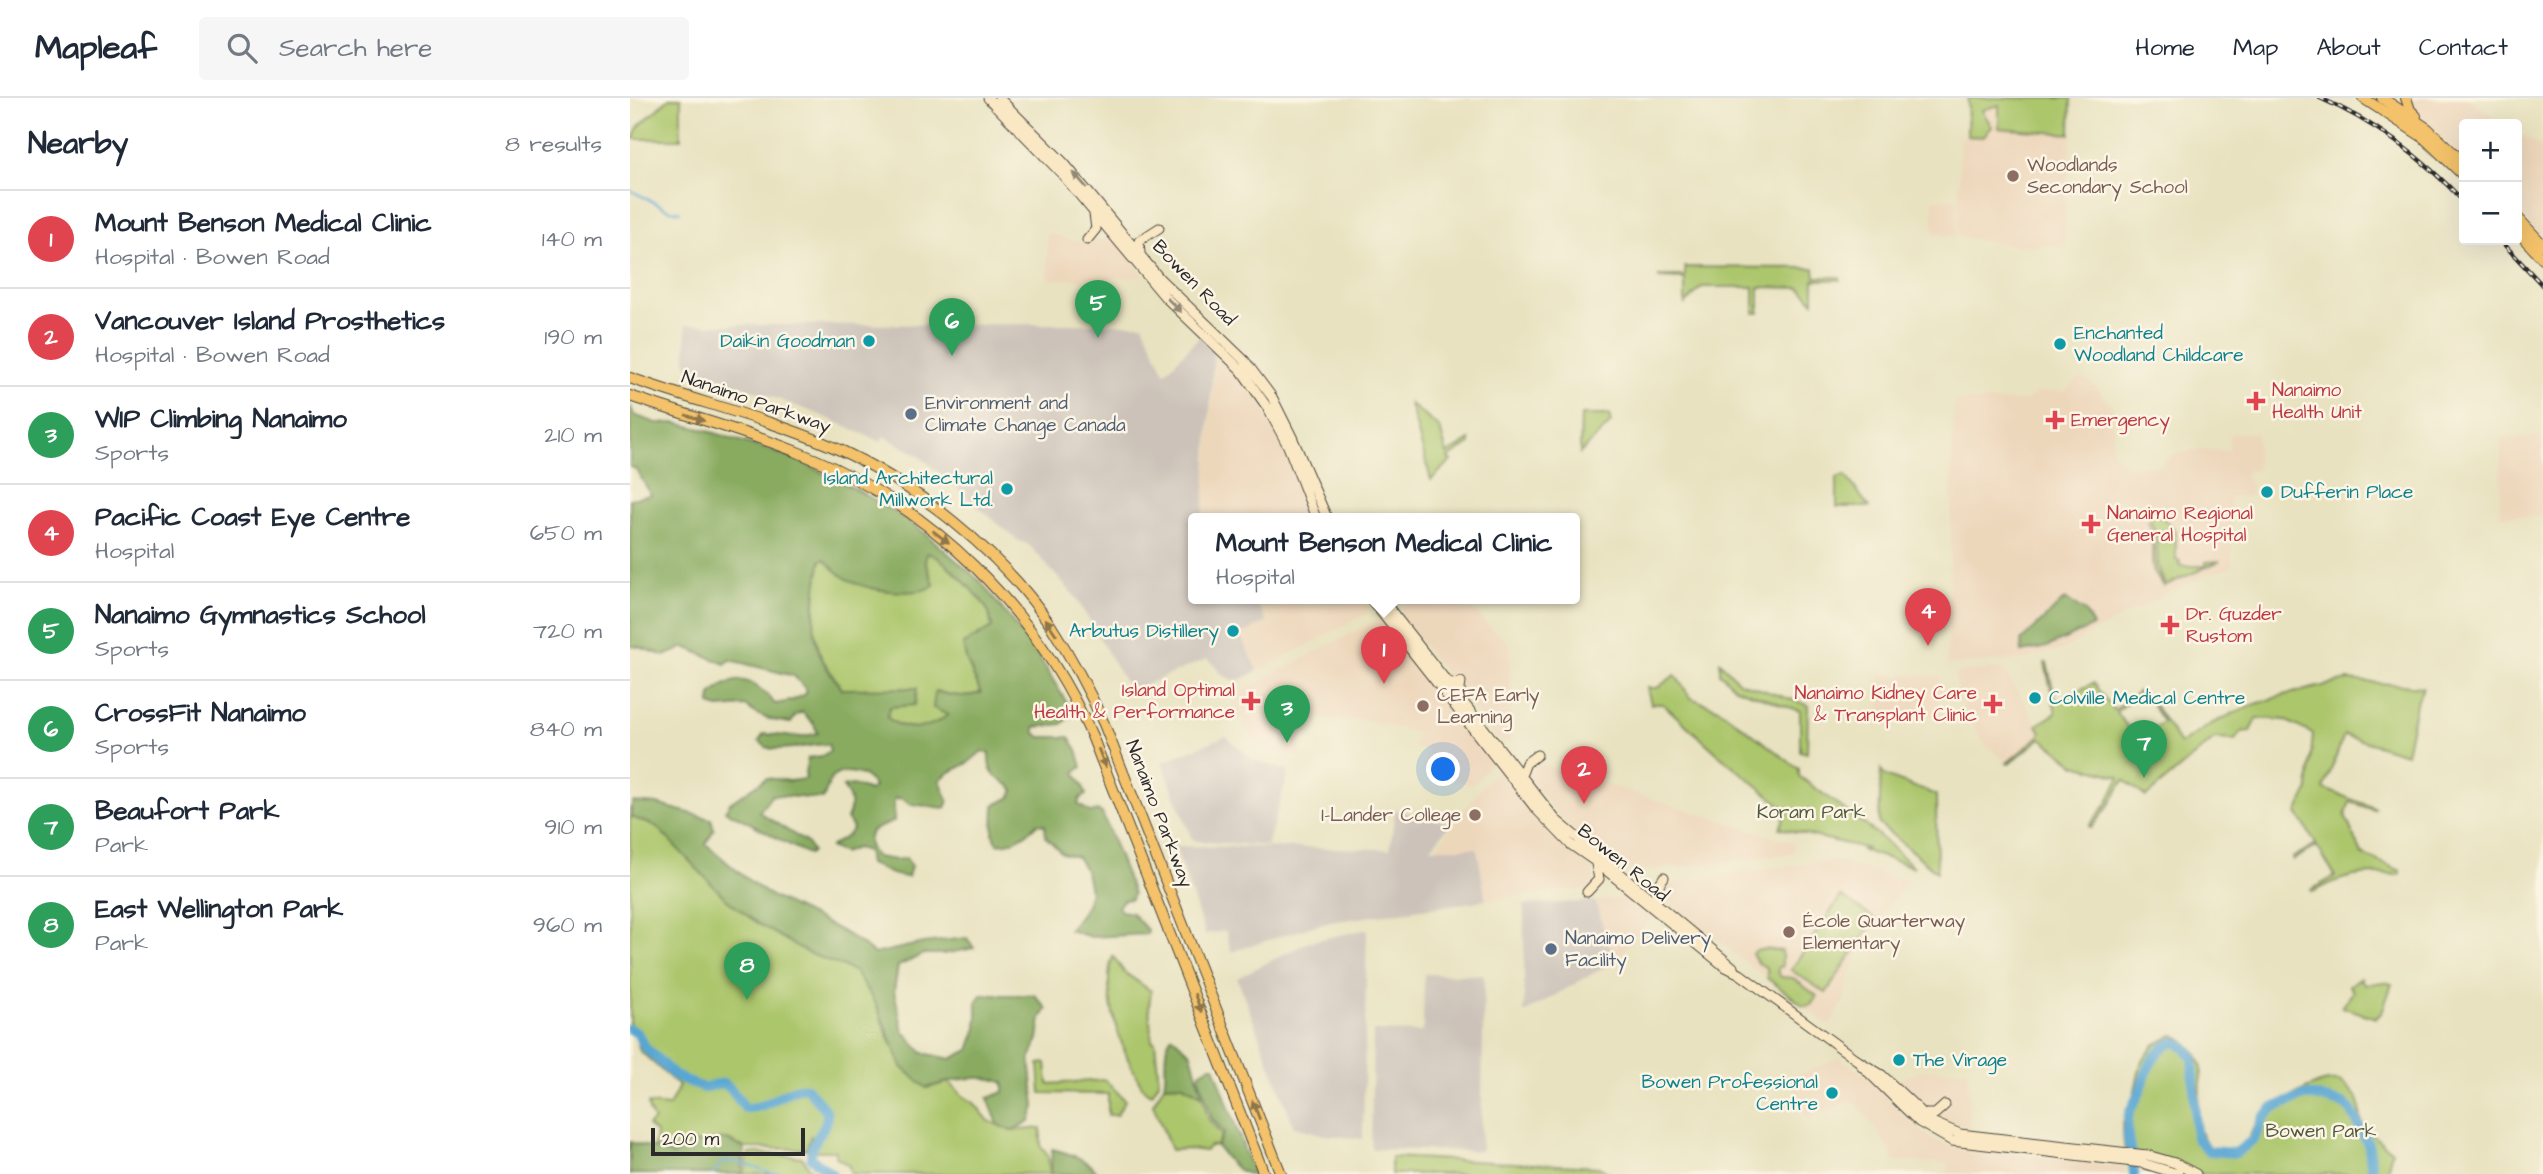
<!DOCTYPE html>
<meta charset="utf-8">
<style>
body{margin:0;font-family:"Architects Daughter",sans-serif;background:#f6f6f7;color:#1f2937}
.controls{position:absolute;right:21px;top:21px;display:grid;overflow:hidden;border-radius:7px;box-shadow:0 7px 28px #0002}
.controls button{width:63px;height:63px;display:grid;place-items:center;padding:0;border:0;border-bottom:2px solid #e0e1e3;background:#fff;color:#1f2937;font:35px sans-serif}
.scale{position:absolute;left:21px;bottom:18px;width:154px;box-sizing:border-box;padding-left:7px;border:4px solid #2b2b2b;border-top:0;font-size:19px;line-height:24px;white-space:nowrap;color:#2b2b2b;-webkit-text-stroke:5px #fcf5e5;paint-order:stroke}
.you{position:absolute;left:814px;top:672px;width:24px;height:24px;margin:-18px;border:5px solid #fff;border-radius:50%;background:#1a73e8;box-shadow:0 0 0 10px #1a73e833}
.badge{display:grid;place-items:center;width:46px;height:46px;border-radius:50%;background:#d1495b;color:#fff;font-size:23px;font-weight:700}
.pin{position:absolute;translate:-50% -58px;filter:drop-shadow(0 2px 4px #0008)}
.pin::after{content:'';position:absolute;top:37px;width:24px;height:21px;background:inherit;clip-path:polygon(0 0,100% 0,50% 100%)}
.popup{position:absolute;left:558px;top:415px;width:392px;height:91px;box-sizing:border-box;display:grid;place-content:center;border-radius:7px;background:#fff;filter:drop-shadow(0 2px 5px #0005);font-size:23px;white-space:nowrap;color:#747a83}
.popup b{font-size:26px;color:#1f2937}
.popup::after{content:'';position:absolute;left:50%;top:100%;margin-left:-14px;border:14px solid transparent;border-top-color:#fff}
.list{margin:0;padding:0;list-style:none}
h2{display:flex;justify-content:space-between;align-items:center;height:91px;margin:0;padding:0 28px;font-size:30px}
h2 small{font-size:23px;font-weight:400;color:#747a83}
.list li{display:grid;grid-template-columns:46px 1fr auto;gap:21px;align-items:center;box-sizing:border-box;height:98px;padding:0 28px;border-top:2px solid #e0e1e3}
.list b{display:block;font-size:26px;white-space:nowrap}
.list p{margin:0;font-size:23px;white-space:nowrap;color:#747a83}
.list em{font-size:23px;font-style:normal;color:#747a83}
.icon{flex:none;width:38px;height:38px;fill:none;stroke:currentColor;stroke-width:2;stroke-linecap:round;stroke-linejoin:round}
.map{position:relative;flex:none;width:1913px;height:1076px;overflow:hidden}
header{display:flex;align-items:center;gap:42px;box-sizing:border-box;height:98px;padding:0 35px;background:#fff;border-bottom:2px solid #e0e1e3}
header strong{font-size:33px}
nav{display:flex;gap:38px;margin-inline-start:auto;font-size:24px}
.search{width:490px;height:63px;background:#f6f6f7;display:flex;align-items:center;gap:18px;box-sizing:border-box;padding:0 24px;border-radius:7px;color:#747a83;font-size:26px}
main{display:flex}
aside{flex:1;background:#fff}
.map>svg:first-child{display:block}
.built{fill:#edd7bb}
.industrial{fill:#ccc2b9}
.green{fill:#acc66c;stroke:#6c784c;stroke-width:2}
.forest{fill:#89ab60;stroke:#5a6b46;stroke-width:2;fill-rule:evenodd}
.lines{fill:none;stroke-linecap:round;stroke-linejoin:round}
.stream{stroke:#59a6d2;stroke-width:2}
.river{stroke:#59a6d2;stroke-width:10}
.secondary-casing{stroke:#474641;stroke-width:11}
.primary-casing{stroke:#474641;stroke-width:12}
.trunk-casing{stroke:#474641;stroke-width:12}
.secondary{stroke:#fae7c3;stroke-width:9}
.primary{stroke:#f3c26a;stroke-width:10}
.trunk{stroke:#f3c26a;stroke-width:10}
.rail-casing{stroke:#2b2b2b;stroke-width:4.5}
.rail{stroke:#fcf5e5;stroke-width:2;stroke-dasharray:5;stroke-linecap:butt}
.oneway{fill:#928977}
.oneway2{fill:#8f764a}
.education-dot{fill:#8d6e63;stroke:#fcf5e5;stroke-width:2.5}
.culture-dot{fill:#0f9aa8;stroke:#fcf5e5;stroke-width:2.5}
.health-dot{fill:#e0444e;stroke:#fcf5e5;stroke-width:2.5}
.service-dot{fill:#5c6f8a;stroke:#fcf5e5;stroke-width:2.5}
.labels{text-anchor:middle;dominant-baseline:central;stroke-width:5;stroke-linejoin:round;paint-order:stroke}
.education-label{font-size:19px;fill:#785e54;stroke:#fcf5e5;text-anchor:start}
.street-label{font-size:19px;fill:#2b2b2b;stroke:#fcf5e5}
.culture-label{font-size:19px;fill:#0d838f;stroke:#fcf5e5;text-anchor:start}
.health-label{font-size:19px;fill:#be3a42;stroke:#fcf5e5;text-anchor:start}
.service-label{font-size:19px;fill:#4e5e75;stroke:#fcf5e5;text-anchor:start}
.park-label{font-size:19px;fill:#525a3e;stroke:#fcf5e5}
</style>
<header>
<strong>Mapleaf</strong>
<div class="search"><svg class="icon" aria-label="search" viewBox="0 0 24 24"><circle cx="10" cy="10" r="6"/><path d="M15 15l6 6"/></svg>Search here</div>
<nav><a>Home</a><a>Map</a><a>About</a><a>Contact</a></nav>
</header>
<main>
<aside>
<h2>Nearby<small>8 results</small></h2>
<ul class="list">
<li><span class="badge" style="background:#e0444e">1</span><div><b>Mount Benson Medical Clinic</b><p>Hospital · Bowen Road</p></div><em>140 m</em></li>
<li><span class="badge" style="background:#e0444e">2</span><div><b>Vancouver Island Prosthetics</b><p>Hospital · Bowen Road</p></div><em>190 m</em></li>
<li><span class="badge" style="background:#2e9e5b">3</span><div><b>WIP Climbing Nanaimo</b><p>Sports</p></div><em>210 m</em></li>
<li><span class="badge" style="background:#e0444e">4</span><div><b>Pacific Coast Eye Centre</b><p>Hospital</p></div><em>650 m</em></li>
<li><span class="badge" style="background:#2e9e5b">5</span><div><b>Nanaimo Gymnastics School</b><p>Sports</p></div><em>720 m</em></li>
<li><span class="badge" style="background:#2e9e5b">6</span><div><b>CrossFit Nanaimo</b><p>Sports</p></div><em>840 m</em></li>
<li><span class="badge" style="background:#2e9e5b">7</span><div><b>Beaufort Park</b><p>Park</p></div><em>910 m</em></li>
<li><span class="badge" style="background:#2e9e5b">8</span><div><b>East Wellington Park</b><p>Park</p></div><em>960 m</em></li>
</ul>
</aside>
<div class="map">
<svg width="1913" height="1076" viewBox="0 0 1913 1076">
<rect width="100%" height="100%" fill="#fcf5e5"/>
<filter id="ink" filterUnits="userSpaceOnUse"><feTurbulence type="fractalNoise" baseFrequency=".0143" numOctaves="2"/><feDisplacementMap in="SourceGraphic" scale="14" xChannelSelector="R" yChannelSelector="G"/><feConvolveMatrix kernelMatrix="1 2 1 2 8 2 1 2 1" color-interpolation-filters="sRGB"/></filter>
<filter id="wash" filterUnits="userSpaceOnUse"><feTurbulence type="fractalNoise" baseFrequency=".00686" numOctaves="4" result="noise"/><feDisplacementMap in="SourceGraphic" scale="28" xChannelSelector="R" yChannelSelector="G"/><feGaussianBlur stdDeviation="1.57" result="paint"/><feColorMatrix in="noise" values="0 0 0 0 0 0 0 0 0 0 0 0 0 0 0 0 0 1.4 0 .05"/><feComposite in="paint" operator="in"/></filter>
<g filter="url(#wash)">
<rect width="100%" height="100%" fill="#e8e2c0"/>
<path class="built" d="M1779,0H1837L1862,17L1858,26H1834V63L1781,10Z
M1369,7V31L1441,37L1440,75L1436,80L1435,148L1379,147L1328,139L1330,39H1353L1362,29L1353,12Z
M1887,34L1913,50V142L1887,114Z
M1303,101H1327L1326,139L1303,135Z
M417,134L438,142L457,144L483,139L515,179L418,182Z
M586,253L609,274L634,310L653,347L684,420H573Z
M1449,280L1459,282L1482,308L1484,319L1482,355L1498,368H1529L1545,355H1557L1560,352H1599V336L1627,334V373H1615V378L1621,384V398L1600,399L1602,469L1579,476L1535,496L1431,552L1395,561L1317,567L1324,303H1396L1407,294L1435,293Z
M1871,339H1913V418H1870Z
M624,500H736L739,507L736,516L628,573L610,537L637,524Z
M787,500H833L865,535L880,545V644H871L866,640L770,518L772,509Z
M750,523L756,525L860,659V666L845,685L838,686L792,673L797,652L783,648L786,635L739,622L672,621L671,660L633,648L619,634L612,621H606L604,605L611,593L743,524Z
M1374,571L1411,634L1409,638L1377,665L1353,644L1342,627L1329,599L1325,578L1329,574Z
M1250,577H1309L1313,600L1308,605V617L1250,616Z
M904,664L1164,745V752L1161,756L1004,774L953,740L932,722L898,678L897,672Z
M867,670L919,735L941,755L964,770L963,786L959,791L921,793L857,802L848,751H804Z
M1203,762L1276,782L1223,865L1214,904L1199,928L1035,803L1030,793L1035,786Z
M1001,799L1024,816L985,863L965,803Z
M1210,960L1235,977L1283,1026L1303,1042L1320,1048L1494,1069V1076H1318V1065L1262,1063V1054L1224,1002L1177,1021L1159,980Z
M1295,972H1339V1029L1306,1020L1293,1010L1266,982Z"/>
<path class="industrial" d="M513,226L535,275L570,238L584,252L573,420H563V500H624L637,524L610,537L628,573L610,582H602L592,577L583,565L577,561L500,593L446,500L399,447L387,442L288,357L254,338L251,344L188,316L56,267V227Z
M596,638L623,662L659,673L637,748L565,743L561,739L532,664Z
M765,712L821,725L801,750H847L856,802L693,825L601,854L596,833L575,836L545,748L760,751Z
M965,803L985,863L894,915V807Z
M737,831L733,1041L695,1037L664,1029L607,880L678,844Z
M794,876L854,877L851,1053L741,1051L743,933L793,934Z"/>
<path class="green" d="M39,0H51V41H3L8,29Z
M1338,0H1441L1440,36L1369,30V7L1352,12L1362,29L1353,39L1337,38Z
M1055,169L1184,170L1185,179H1210V182H1184V204L1170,190L1129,189V215H1124V189H1072L1055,206V181L1029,180V178H1055Z
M780,306L810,330L817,356L840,342V346L818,360L821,363L801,382Z
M951,317H979L981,325L950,355Z
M1215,377L1239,409H1207V380Z
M1523,409L1529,412L1527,414L1546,433V462L1550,463V468H1576V464L1590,463L1534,488C1516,469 1524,462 1522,440C1522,434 1519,429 1517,423C1528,443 1519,469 1535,487C1526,466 1528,457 1525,436C1523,427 1519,423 1519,414Z
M297,454C310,456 352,501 358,513C360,518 361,525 362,530L333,546L336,561L351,595C335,600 322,598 305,593L304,610L319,617C300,631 276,636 257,619L260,609L212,591L191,559L184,532L186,487L191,461H194C205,472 220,482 235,488C249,494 292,496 304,486L295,462Z
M1090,564L1109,584L1178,607L1177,655L1170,653V613L1105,590L1090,575Z
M1415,565H1417L1426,604L1463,585L1484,612L1508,593L1511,594L1486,614L1507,641L1533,624L1521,606L1522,596H1525L1523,605L1550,646L1583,625L1617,609L1654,597L1718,582L1793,589L1786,606L1776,656L1714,637L1694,691L1745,710L1744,712L1720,704L1715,718L1732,756L1771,773L1769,777C1736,774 1711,777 1683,794L1681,792L1705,778L1687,748L1663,762L1662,760L1686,746L1667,715L1678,692L1683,636L1655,622L1627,620L1621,633L1611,634L1605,642L1584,641L1516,699L1494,682L1479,707L1461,730L1459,728L1477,705L1490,679L1446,667L1411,640L1379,666L1377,665L1409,638L1411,634L1407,627L1426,615Z
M1045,577L1061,600L1089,611L1169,671V678L1246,735L1284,769L1231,752L1238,751L1150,730L1157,712L1088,656L1033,606H1021L1017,590H1027Z
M1251,672L1255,678L1306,697L1307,774L1249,726Z
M8,709L73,745L208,867L224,873L246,906L259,942L297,990L319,984L333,998L344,1005L359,1023L381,1033L411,1030V1049L418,1058L420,1076H221L219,1068L205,1058L206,1053H182L181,1037L176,1051L115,1050L95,1041L43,1058L24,1050L26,1035L18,1028L24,1022L19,1013L18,1006L39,1008L49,988L10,953L5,937L0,931V710Z
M1211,798L1245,821L1196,895L1161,872Z
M1136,851L1152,853V869H1148V874L1151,879L1163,880L1187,898L1181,907L1174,908L1137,880V870L1127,864L1122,856L1125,853Z
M483,858L494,874L521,893L519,908L522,943L525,944L529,984L522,996C514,994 512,988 508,981C491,951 470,892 483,858Z
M1731,880L1734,887L1753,884L1762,886L1752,914L1746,920L1712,909L1723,894L1719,887Z
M1543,937C1555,940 1572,959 1572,972C1572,995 1557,1037 1585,1052C1590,1055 1600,1057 1606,1055C1618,1049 1620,1034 1627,1025C1640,1010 1691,976 1711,984C1716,986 1719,991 1723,995C1735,1007 1726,1016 1734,1028C1741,1038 1753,1045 1762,1053L1756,1076H1565L1495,1054L1492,1027L1503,1001L1511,966L1524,947Z
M416,965L418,986L475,982L495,1002L487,1017H478V996L411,995L409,966Z
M551,986L572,997L579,1022L592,1037L586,1048H580L575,1053L559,1051L541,1052L523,1006L534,987Z
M128,1055L172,1059L180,1071L188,1076H114L119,1056Z
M761,1059L969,1069L980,1076H761Z"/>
<path class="forest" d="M0,307L4,317L26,325H47L75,332L139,352L170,363L229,393L264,414L295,435L351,484L406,554L440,610L441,617L432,626L405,629V635L411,639H439L447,652L452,669L445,674C448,682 455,688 456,697L450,700L448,706L461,715L467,713L472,715L503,795L501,801L493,802L488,809L491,813L502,815L517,832V836L461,839L439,832L457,807L460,793L456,773L447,759L432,755L416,739L415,727L407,726C398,736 380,748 367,745L363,736L364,707L380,700L384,692C369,676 358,683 359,655L352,653L338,665L318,675L310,682L318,703L315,710L279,706L272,700L264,701V723L241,733C236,745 239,750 246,759L266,762L276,760L281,768L278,779C258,778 256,771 239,766L237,753L226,750L213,755L200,749L218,737L223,730L217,721C223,709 221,700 213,689L223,687L240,693L244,689C240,675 214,670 203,679C197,685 197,693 193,701L142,697L129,714L177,745L182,754L179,756C149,744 125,725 95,713L100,705L137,680L160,683L176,681L175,674L178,660L192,658L200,653L198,646C184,646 150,654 139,650C135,649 132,645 129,643L134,636L171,639L188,635L183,625L172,614L165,618L161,625C143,623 130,620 116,608L88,610L80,607L81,597C107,572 125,582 145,606L161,603L176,596L175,590L164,578L100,562L95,566L55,549L35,558L9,549L0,548V401L21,397L6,371L0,369ZM297,455C310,455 352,501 358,513C360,518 361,525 362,530L333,546L336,561L351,595C335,600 321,598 305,593L303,610L318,617C300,631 275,636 257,619L260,609L285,607L287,590L212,591C205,581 196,570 191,559C179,529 185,492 191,462L194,461C202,468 209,477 219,482C237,492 288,500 304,487L295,463Z
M1435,501L1455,514L1463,528L1417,549L1392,554L1391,543Z
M2,704L27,706L81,721L84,731L76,746C96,763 117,784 140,797C176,817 213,829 244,856L293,845L337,840L344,850L313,856H294L268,868L264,893L273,933L293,955L321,961L339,952L347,930V904L351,897H405L417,911L411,920L408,941L400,961L405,1009L400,1023L381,1033L368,1026L358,1000L374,994V985C349,974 322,983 296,990L272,969L246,906L224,873L178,855L127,825L97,802L26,728L1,719Z
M542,938L561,955L572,997L551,986L534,987C538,971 531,952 542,938Z
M581,968H584L623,1076C606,1076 597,1061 587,1048L594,1035L582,1021L569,979L570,975Z
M95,1041L115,1050L112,1076H0V1044L30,1052L43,1058L52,1047Z
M422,1051C442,1056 455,1060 469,1076H421Z"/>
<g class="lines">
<path class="stream" d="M0,92L37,111L50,114
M83,1076L92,1064C112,1062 123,1070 141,1075C150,1076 160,1073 168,1076"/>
<path class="river" d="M0,931L7,935L16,950L45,978L73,990L93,985L100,990L115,1010C140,1012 159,986 177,990L197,1014C198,1032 180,1042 181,1060L202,1076
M1504,1076C1503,1058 1495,1040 1498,1021C1499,1012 1505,1004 1509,996C1517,975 1521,951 1545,944L1555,949L1563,960L1566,1040L1579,1053L1606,1055L1624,1041L1633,1020L1643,1010L1674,998H1684L1714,1006L1721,1012L1739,1048L1742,1076"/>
</g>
</g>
<g filter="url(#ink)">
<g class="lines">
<g class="secondary-casing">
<path id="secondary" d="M358,0L431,75L535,199L611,272L637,309L658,348L686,420
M369,0L435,66L530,181L615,263L642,299L662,339L697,420
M457,142L466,131L464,116
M510,155L509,143L529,130
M740,500L906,711L940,746L966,764L1094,868L1110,876L1227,962L1252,977L1302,1024L1330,1036L1517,1057L1545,1065L1566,1076
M751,500L926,722L1103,869
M817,583L824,586L831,584L829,599
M891,678L896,665L907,657
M957,794L969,781L966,766
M1027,805L1026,791L1034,779
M1230,966L1289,1024L1322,1043L1512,1065L1548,1076
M1292,1016H1305L1315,1007"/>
</g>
<g class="primary-casing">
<path id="primary" d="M1733,0L1793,39L1834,78
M1752,0L1798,31L1834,65
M1776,0L1780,12L1786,18
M1887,119L1913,147
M1887,133L1913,161"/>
</g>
<g class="trunk-casing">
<path id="trunk" d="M0,280C67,304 136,320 201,348C281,382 373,455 421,528C441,559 459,592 474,626L651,1076
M0,298C57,318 116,333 172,356C302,408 405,510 462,638L634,1076"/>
</g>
<use href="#secondary" class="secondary"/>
<use href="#primary" class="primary"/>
<use href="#trunk" class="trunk"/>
<g class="rail-casing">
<path id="rail" d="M1690,0C1745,24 1793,60 1834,104
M1870,142L1913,188"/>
</g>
<use href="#rail" class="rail"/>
</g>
<defs><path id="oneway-solid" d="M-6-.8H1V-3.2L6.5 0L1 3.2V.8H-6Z" transform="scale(1.75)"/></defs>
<g class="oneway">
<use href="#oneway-solid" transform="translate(450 82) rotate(-131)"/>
<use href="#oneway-solid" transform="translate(544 207) rotate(44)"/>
</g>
<g class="oneway2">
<use href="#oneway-solid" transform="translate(65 320) rotate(18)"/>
<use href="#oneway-solid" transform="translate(311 439) rotate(37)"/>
<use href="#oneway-solid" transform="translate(421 529) rotate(-124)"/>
<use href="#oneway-solid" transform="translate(472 660) rotate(68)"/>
<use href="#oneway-solid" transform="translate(568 905) rotate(69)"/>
<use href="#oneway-solid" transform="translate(626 1012) rotate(-111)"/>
</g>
</g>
<g class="education-dot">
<circle cx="1383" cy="78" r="7"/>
<circle cx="793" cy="608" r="7"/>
<circle cx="845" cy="717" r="7"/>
<circle cx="1159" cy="834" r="7"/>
</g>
<g class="culture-dot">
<circle cx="239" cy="243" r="7"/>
<circle cx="1430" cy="246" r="7"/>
<circle cx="377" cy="391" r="7"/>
<circle cx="1637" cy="394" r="7"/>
<circle cx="603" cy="533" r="7"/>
<circle cx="1405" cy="600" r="7"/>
<circle cx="1269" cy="962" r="7"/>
<circle cx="1202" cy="995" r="7"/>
</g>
<g class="health-dot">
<path d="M1622.5 292.5h7v7h7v7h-7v7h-7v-7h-7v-7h7z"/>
<path d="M1421.5 311.5h7v7h7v7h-7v7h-7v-7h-7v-7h7z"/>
<path d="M1457.5 415.5h7v7h7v7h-7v7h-7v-7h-7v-7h7z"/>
<path d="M1536.5 516.5h7v7h7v7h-7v7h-7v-7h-7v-7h7z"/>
<path d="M617.5 592.5h7v7h7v7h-7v7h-7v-7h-7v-7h7z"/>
<path d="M1359.5 595.5h7v7h7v7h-7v7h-7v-7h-7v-7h7z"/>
</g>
<g class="service-dot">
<circle cx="281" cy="316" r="7"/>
<circle cx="921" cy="851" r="7"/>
</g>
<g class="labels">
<g class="education-label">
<text x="1397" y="67">Woodlands<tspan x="1397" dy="22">Secondary School</tspan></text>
<text x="807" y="597">CEFA Early<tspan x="807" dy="22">Learning</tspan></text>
<text x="831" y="717" text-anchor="end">I-Lander College</text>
<text x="1173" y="823">École Quarterway<tspan x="1173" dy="22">Elementary</tspan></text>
</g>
<g class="street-label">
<text transform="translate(564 185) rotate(46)">Bowen Road</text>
<text transform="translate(126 304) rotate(19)">Nanaimo Parkway</text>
<text transform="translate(529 716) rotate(69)">Nanaimo Parkway</text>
<text transform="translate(993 765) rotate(39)">Bowen Road</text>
</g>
<g class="culture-label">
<text x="1444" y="235">Enchanted<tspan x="1444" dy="22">Woodland Childcare</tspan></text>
<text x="225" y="243" text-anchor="end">Daikin Goodman</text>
<text x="363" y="380" text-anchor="end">Island Architectural<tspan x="363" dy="22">Millwork Ltd.</tspan></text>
<text x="1651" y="394">Dufferin Place</text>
<text x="589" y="533" text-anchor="end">Arbutus Distillery</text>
<text x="1419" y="600">Colville Medical Centre</text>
<text x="1283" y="962">The Virage</text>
<text x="1188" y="984" text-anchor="end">Bowen Professional<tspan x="1188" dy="22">Centre</tspan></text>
</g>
<g class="health-label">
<text x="1642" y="292">Nanaimo<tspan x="1642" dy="22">Health Unit</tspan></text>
<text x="1441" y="322">Emergency</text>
<text x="1477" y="415">Nanaimo Regional<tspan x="1477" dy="22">General Hospital</tspan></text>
<text x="1556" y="516">Dr. Guzder<tspan x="1556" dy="22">Rustom</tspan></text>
<text x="605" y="592" text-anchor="end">Island Optimal<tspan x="605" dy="22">Health &amp; Performance</tspan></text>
<text x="1347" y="595" text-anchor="end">Nanaimo Kidney Care<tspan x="1347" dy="22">&amp; Transplant Clinic</tspan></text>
</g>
<g class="service-label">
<text x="295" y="305">Environment and<tspan x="295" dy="22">Climate Change Canada</tspan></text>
<text x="935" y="840">Nanaimo Delivery<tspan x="935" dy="22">Facility</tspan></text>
</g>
<g class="park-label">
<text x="1181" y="714">Koram Park</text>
<text x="1691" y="1033">Bowen Park</text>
</g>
</g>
</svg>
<div class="controls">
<button>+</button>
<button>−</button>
</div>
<div class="scale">200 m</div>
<div class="you"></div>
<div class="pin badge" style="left:754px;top:586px;background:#e0444e">1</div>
<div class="popup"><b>Mount Benson Medical Clinic</b>Hospital</div>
<div class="pin badge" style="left:954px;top:706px;background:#e0444e">2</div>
<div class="pin badge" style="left:657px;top:645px;background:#2e9e5b">3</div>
<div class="pin badge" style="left:1298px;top:548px;background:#e0444e">4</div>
<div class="pin badge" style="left:468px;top:240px;background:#2e9e5b">5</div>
<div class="pin badge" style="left:322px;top:258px;background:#2e9e5b">6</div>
<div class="pin badge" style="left:1514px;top:680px;background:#2e9e5b">7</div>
<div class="pin badge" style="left:117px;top:902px;background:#2e9e5b">8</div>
</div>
</main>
